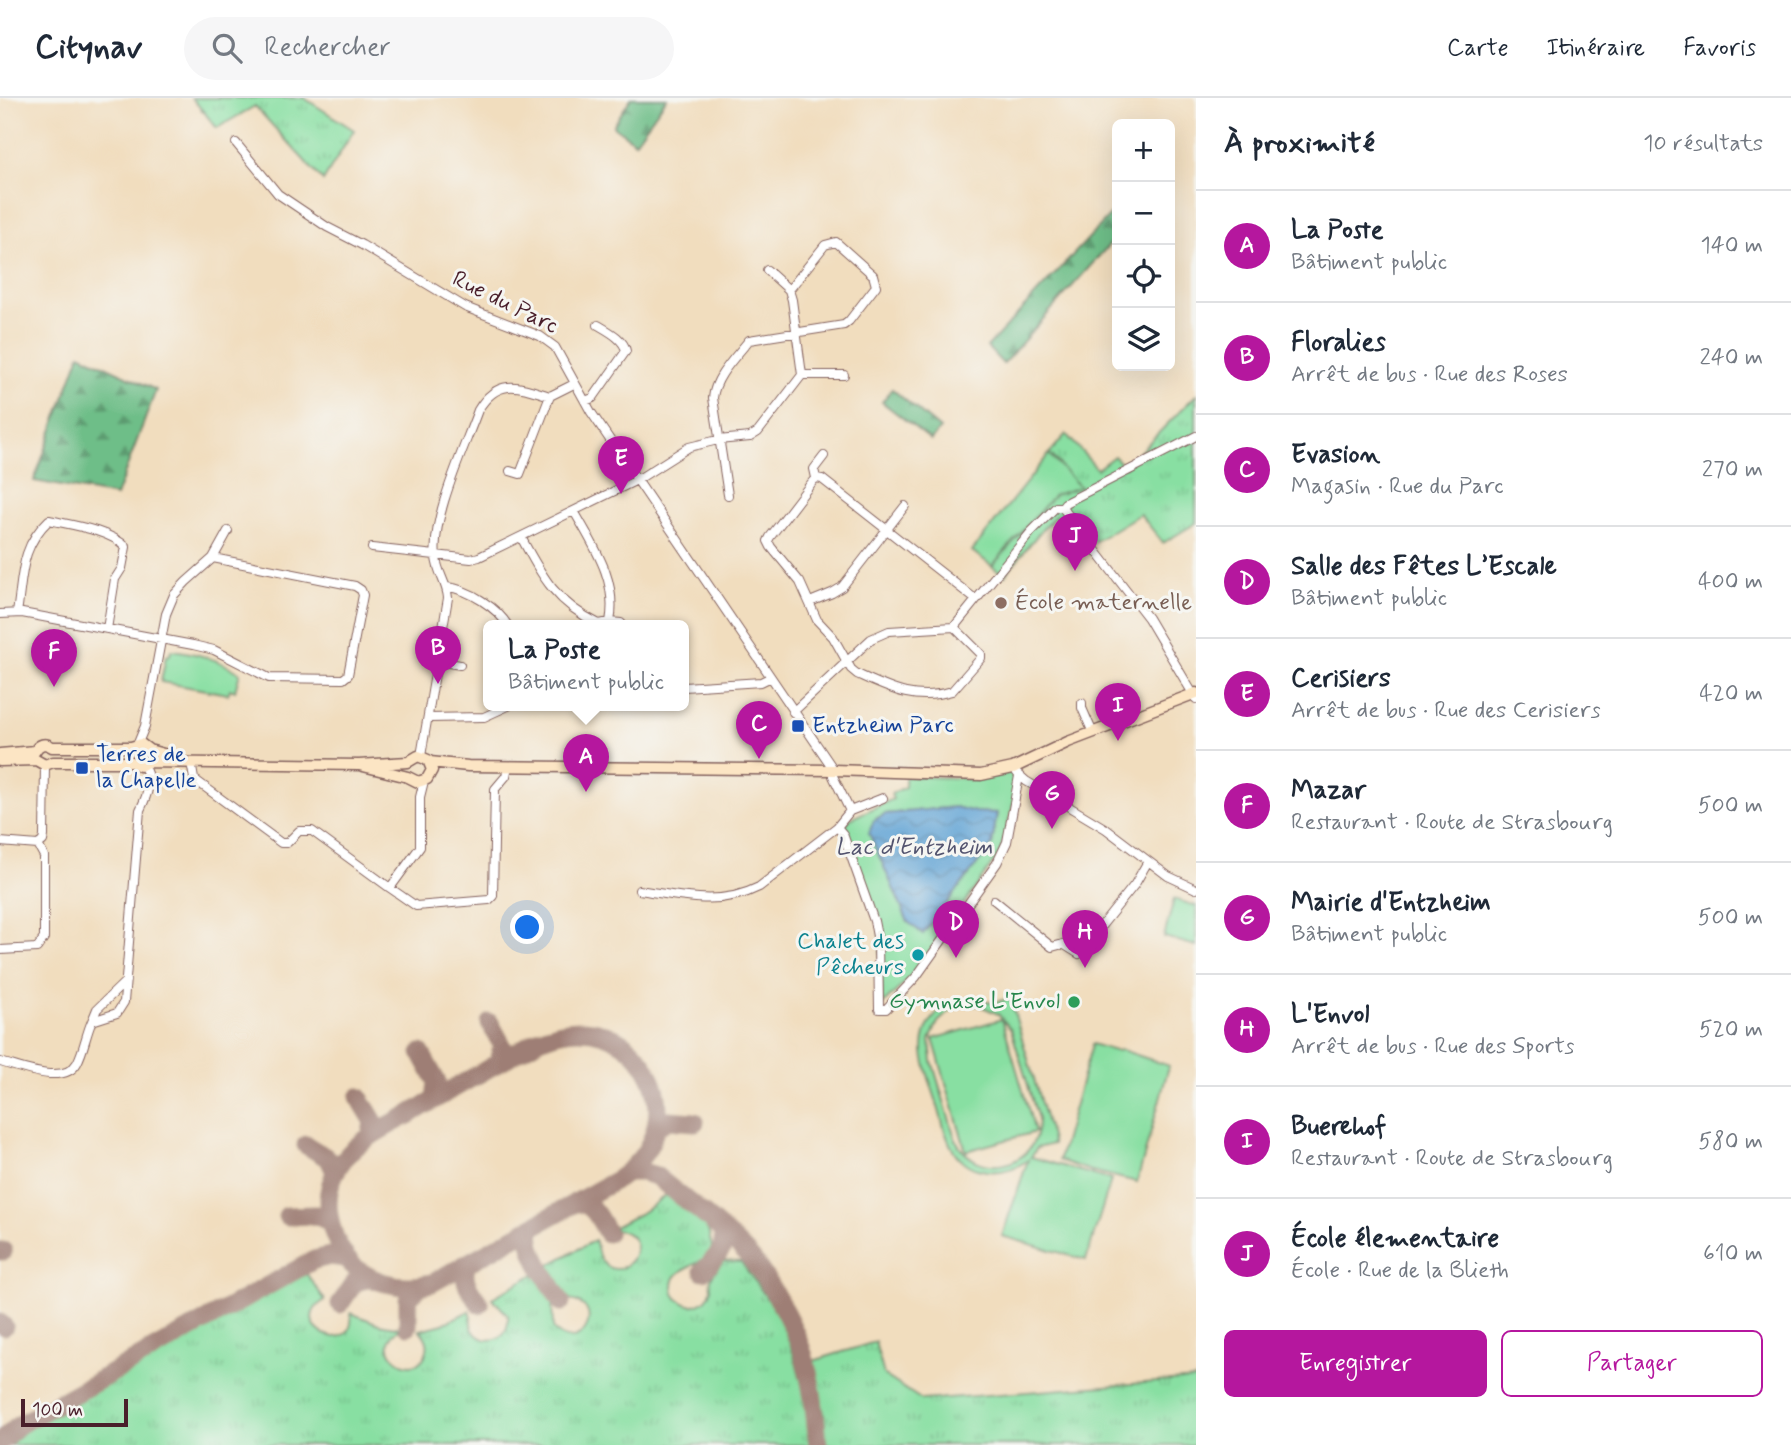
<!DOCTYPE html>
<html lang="fr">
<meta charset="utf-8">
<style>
body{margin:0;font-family:Mynerve,sans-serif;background:#f6f6f7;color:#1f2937}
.controls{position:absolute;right:21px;top:21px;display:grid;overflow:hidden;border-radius:10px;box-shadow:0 7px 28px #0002}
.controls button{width:63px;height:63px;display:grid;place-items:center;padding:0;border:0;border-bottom:2px solid #e0e1e3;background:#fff;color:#1f2937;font:35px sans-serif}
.scale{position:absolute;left:21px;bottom:18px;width:107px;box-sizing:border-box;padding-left:7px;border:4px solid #4a1f2b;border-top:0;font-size:19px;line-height:24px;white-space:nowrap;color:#4a1f2b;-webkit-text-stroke:5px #f6f6f2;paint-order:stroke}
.you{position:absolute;left:528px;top:830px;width:24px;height:24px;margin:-18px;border:5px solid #fff;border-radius:50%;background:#1a73e8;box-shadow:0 0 0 10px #1a73e833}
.badge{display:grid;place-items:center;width:46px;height:46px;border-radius:50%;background:#b5179e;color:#fff;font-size:23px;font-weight:700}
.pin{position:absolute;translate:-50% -58px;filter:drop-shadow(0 2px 4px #0008)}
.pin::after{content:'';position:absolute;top:37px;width:24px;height:21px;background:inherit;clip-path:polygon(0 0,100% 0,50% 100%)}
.popup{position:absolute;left:483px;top:522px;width:206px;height:91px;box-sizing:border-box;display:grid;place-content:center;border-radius:10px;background:#fff;filter:drop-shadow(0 2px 5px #0005);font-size:23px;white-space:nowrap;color:#747a83}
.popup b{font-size:26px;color:#1f2937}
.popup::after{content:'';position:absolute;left:50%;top:100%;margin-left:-14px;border:14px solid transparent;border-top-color:#fff}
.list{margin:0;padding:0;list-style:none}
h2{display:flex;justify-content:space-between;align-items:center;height:91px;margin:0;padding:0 28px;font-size:30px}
h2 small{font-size:23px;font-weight:400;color:#747a83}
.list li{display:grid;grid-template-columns:46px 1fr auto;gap:21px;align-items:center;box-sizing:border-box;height:112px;padding:0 28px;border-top:2px solid #e0e1e3}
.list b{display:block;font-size:26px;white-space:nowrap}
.list p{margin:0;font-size:23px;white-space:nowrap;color:#747a83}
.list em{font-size:23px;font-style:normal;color:#747a83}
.actions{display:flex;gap:14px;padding:21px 28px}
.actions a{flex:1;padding:16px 0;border:2px solid #b5179e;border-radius:10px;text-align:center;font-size:24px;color:#b5179e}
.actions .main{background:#b5179e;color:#fff}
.icon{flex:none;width:38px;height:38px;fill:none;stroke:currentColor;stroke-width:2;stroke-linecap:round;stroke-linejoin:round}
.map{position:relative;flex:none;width:1196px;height:1347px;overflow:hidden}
header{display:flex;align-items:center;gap:42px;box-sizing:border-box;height:98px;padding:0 35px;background:#fff;border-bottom:2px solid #e0e1e3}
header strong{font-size:33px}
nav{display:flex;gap:38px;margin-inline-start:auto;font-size:24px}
.search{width:490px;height:63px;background:#f6f6f7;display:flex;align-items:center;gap:18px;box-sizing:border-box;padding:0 24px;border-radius:38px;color:#747a83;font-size:26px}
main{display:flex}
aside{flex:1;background:#fff}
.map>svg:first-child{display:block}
.grass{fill:url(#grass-tufts);stroke:#697f66;stroke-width:2}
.forest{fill:url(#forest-firs);stroke:#5c6e5a;stroke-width:2}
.green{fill:#88dfa2;stroke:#697f66;stroke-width:2;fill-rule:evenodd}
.water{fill:url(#water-waves);stroke:#556180;stroke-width:2}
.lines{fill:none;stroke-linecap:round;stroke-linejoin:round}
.taxiway{stroke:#9e7e74;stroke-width:19}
.minor-casing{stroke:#84625e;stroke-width:10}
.secondary-casing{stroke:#84625e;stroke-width:13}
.minor{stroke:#fff;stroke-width:8}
.secondary{stroke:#fce5c4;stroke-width:10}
.education-dot{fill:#8d6e63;stroke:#f6f6f2;stroke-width:2.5}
.transit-dot{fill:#1a4fb4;stroke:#f6f6f2;stroke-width:2.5}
.culture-dot{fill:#0f9aa8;stroke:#f6f6f2;stroke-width:2.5}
.leisure-dot{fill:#2e9e5b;stroke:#f6f6f2;stroke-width:2.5}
.labels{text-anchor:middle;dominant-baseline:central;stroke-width:6;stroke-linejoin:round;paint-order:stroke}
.street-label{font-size:23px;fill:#4a1f2b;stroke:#f6f6f2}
.education-label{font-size:23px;fill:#785e54;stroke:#f6f6f2;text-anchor:start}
.transit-label{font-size:23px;fill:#164399;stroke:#f6f6f2;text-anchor:start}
.culture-label{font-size:23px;fill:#0d838f;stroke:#f6f6f2;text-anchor:end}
.leisure-label{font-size:23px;fill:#27864d;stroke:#f6f6f2;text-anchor:end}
.water-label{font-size:24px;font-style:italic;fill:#53546f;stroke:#f6f6f2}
</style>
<header>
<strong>Citynav</strong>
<div class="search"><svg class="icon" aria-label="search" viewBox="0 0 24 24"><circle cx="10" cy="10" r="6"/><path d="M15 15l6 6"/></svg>Rechercher</div>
<nav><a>Carte</a><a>Itinéraire</a><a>Favoris</a></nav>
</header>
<main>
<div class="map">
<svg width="1196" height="1347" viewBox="0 0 1196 1347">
<defs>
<pattern id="grass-tufts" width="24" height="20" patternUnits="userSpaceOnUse" patternTransform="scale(1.75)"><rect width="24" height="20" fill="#88dfa2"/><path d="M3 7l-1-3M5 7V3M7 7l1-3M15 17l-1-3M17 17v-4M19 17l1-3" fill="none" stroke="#77bf8c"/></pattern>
<pattern id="forest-firs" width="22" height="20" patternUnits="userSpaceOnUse" patternTransform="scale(1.75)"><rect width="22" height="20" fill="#6ebe88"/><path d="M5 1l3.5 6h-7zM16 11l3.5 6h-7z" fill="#5c9a6f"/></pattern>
<pattern id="water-waves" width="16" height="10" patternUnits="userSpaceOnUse" patternTransform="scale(1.75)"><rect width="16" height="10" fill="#60a3d4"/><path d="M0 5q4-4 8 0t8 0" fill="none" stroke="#5184ac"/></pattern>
</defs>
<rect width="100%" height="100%" fill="#f6f6f2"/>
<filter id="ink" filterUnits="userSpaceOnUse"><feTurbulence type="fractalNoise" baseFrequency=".0143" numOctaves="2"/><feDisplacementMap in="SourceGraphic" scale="14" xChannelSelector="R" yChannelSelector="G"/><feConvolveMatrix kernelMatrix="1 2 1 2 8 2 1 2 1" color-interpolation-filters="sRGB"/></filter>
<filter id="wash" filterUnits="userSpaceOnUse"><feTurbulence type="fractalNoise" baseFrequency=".00686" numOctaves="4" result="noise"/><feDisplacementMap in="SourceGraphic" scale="28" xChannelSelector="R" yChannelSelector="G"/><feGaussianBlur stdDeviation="1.57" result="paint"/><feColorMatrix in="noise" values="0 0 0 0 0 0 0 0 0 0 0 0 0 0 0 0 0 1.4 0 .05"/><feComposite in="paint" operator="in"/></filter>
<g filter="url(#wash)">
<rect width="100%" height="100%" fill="#f1ddbe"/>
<path class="grass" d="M192,0H304L354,32L323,83L255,8L217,30Z
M1196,297V425L1163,445L1140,416L1087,448L1064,420L1056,418L1039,435L1004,478L992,468L1054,397L1060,366L1049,356L1066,336L1097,371L1114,358L1125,369Z
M667,1096L704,1127L708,1132L712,1149C707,1170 671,1166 673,1190C673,1195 676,1200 681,1203C692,1212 708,1205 711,1192C711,1188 710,1185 711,1181C713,1174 719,1168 723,1163L741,1164C750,1177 760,1190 769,1203C796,1246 807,1297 811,1347H10L25,1333L306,1175L325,1202C283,1228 357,1263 351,1215L379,1226L401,1230C365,1252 419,1287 427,1252C429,1244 425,1238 420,1232L443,1226L469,1213L471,1217C466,1249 512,1251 508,1217L492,1200L536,1175L552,1202L553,1230C578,1263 610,1207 569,1202L549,1167L595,1142C598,1149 597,1156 601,1162C623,1192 658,1137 616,1132L614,1129L645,1113Z
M875,1244L884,1277L922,1302L1196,1281V1347H826L824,1316L813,1263Z"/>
<path class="forest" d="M631,0H667L635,44L613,28Z
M1111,116L1117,125V138L1003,266L987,249Z
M80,256L156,292L116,398L34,383Z
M892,291L940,331L931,342L882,304Z"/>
<path class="green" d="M1049,356L1080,389L1054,397L992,468L972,453Z
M171,552C197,555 218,561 240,575L235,593L230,591L228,596L161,584L166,558L170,557Z
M1012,674L1020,682L1000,755L914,876L882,907L880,826L855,763L845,728L850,721L893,701L891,696L905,689V678L983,681ZM955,709L975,714L997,715L992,747L908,824L874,722L885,716Z
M1174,801L1196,808V848L1164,839Z
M973,900L994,905L1010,900L1053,1046L1037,1050L1031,1059L1111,1082L1086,1162L1002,1138L1028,1062C1002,1080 965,1078 950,1046C944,1034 941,1018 937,1005C932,988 924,970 923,953C922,923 945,901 973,900ZM979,907L998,916L1011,931L1038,1021C1040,1071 975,1085 955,1040L932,963L930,942L938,924L950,913L963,908Z
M1002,921L1035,1034L966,1053L933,941Z
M1092,946L1115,953L1122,952L1169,968L1137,1084L1088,1072L1059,1062Z"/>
<path class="water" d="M955,709L975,714L997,715L992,747L923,836L908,824L869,735L874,722L885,716Z"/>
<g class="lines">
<path class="taxiway" d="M490,925L502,947L499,964
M421,955L437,984L435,1001
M359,999L373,1022L371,1038
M656,1029L669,1022L695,1024
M306,1047L329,1061L335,1074
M629,1074H642L656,1078C685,1102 721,1128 746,1155C767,1177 797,1232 805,1262C813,1290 815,1319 818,1347
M576,1104C594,1106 599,1120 607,1135
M287,1118L316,1117L330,1124
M532,1130C524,1150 551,1185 561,1204
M0,1153H3
M467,1167C460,1182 472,1194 480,1206
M703,1173C714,1160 728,1151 722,1134
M340,1206L355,1184L370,1180
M0,1225L4,1228
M408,1228V1200L419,1189
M0,1344L19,1327L314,1162L330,1158L346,1160C366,1185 401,1193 432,1185L618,1081C706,1021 634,896 538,942C496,966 454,990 412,1015C386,1029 355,1043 339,1068C320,1097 328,1133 346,1160"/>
</g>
</g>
<g filter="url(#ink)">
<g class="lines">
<g class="minor-casing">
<path id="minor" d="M236,45L278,96L327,129L362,147L465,209L540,238L555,249L591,314L834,672L833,678L850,713
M802,277H844
M585,303L593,300L626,253C624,241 608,233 598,227
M510,373L520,376L550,298
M816,380L814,371L824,358
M728,397L713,300C715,278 736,259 749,242L844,227L849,223L876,188L873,177L836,144L825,147L789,192
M1062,409L1148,520L1196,601
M521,439C543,480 556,505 599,526L610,524C618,482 594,449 574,413
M372,450L471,461L479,459L637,382L689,349L718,342L750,339L758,334L802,277L792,202L789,192L767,172
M447,489C468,491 498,510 508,528
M810,504L832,495L842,489L905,408
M17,515C23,478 20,449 49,422C71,427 110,432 126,449L122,470L115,481L107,531
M0,516L22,515L193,547L214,552L269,580L343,581L348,577L363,497L361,492L355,488L213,460
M610,528V524L621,525L623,528
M954,529L981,556V560L952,593C915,604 890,591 857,576L851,571L833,539L817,522L800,484L771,449L768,443L770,439L813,383L816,380L822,381L975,501
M438,563L460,567
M684,589L761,584L769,580
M1082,605V610L1093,635
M793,614L871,541L889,533L954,529L1031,434L1056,409H1062L1065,405L1196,338
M428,620L484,619L508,608
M138,645L145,628L166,516L174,497L186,484L213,460L228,433
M421,658L448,500C447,485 437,474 436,459C431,420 464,351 478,312C498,279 519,288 550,298L574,286
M191,664L194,681L281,745H287L299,733H312L390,790L420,749V699L424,683
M1017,675L1026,683L1106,731L1168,778L1196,791
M837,729L843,736L874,823L878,843L879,911H886L916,879L997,765L1007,744L1019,678
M0,744L38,747L44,758V840L37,850L0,852
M38,747L43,743L44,738L45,667
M390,790L416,808L489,802L493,798L495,691L506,678L508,668
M639,792C680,798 720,809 759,789L837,729L850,713L883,700
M994,802L1052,849L1063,846L1079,856L1135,786L1147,765
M1063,846L1093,839
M92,923L97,911L126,883
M0,964C21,969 64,988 77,965C84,952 86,936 92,923L117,915L124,904L140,712C148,696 153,683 143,667"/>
</g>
<g class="secondary-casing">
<path id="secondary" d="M35,653C39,646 45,644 52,649H131L141,646L149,652L178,660
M0,656L35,653
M36,662L45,667L53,664H131L140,668L147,664L359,667L408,664L418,658L428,662L432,672L427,681L418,684L408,679L359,667
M0,663L36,662
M430,664L468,668L834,672L981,677L1013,670L1068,644L1196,595"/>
</g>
<use href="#minor" class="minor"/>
<use href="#secondary" class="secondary"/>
</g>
</g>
<circle class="education-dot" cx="1001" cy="505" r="7"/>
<g class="transit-dot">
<rect x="791" y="621" width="14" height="14" rx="3.5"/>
<rect x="75" y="663" width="14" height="14" rx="3.5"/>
</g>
<circle class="culture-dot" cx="918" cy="857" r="7"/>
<circle class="leisure-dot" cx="1074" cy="904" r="7"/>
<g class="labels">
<g class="street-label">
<text transform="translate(505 205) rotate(26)">Rue du Parc</text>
</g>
<g class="education-label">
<text x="1015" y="505">École maternelle</text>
</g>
<g class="transit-label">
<text x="812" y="628">Entzheim Parc</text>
<text x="96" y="657">Terres de<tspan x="96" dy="26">la Chapelle</tspan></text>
</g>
<g class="culture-label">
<text x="904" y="844">Chalet des<tspan x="904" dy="26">Pêcheurs</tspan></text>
</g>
<g class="leisure-label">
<text x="1060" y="904">Gymnase L'Envol</text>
</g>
<g class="water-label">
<text x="914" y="749">Lac d'Entzheim</text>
</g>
</g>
</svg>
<div class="controls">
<button>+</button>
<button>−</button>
<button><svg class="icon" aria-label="locate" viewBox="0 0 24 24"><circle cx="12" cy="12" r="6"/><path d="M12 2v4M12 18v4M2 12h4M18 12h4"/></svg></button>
<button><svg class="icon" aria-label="layers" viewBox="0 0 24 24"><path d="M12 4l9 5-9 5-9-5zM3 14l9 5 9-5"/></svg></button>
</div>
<div class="scale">100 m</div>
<div class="you"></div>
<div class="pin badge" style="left:586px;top:694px">A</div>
<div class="popup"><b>La Poste</b>Bâtiment public</div>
<div class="pin badge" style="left:438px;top:586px">B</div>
<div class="pin badge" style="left:759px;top:661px">C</div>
<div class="pin badge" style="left:956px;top:860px">D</div>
<div class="pin badge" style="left:621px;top:396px">E</div>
<div class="pin badge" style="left:54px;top:589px">F</div>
<div class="pin badge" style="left:1052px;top:731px">G</div>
<div class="pin badge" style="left:1085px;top:870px">H</div>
<div class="pin badge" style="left:1118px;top:643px">I</div>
<div class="pin badge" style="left:1075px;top:473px">J</div>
</div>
<aside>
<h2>À proximité<small>10 résultats</small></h2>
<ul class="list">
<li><span class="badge">A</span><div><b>La Poste</b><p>Bâtiment public</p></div><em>140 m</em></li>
<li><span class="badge">B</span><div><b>Floralies</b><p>Arrêt de bus · Rue des Roses</p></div><em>240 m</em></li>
<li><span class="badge">C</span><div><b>Evasion</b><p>Magasin · Rue du Parc</p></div><em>270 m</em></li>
<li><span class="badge">D</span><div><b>Salle des Fêtes L’Escale</b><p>Bâtiment public</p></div><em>400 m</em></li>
<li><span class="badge">E</span><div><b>Cerisiers</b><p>Arrêt de bus · Rue des Cerisiers</p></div><em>420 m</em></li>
<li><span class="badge">F</span><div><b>Mazar</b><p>Restaurant · Route de Strasbourg</p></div><em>500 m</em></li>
<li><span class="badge">G</span><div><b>Mairie d'Entzheim</b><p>Bâtiment public</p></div><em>500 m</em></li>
<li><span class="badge">H</span><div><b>L'Envol</b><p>Arrêt de bus · Rue des Sports</p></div><em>520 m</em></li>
<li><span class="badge">I</span><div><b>Buerehof</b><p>Restaurant · Route de Strasbourg</p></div><em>580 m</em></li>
<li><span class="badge">J</span><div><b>École élementaire</b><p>École · Rue de la Blieth</p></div><em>610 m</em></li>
</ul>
<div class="actions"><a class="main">Enregistrer</a><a>Partager</a></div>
</aside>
</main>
